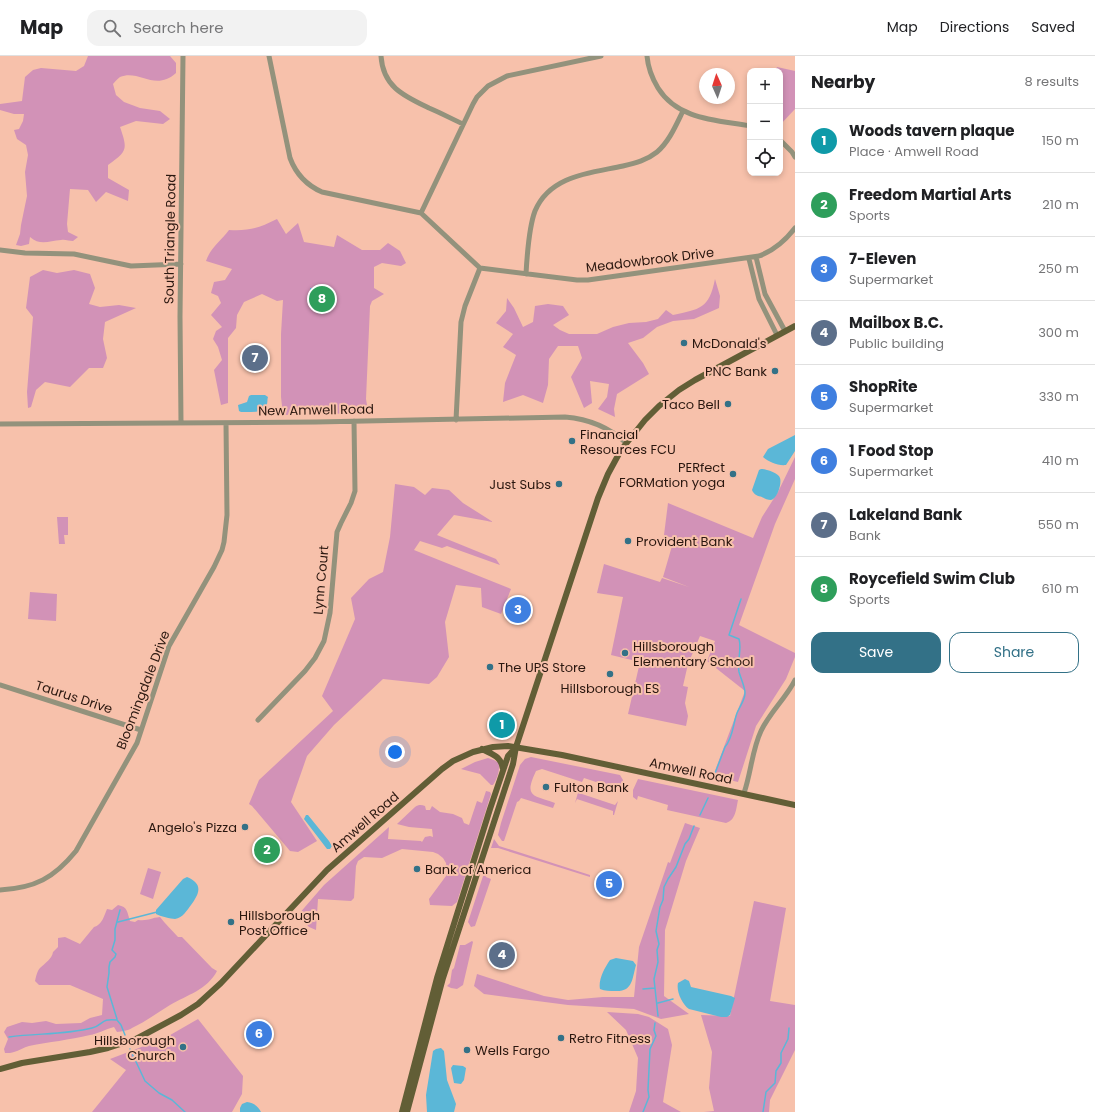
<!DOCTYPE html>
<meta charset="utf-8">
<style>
body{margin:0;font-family:Poppins,sans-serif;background:#f2f2f2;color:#202124}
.controls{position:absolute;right:12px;top:12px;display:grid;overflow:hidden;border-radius:8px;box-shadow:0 2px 6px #0003}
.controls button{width:36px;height:36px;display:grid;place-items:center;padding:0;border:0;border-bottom:1px solid #e0e0e0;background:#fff;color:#202124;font:20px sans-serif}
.compass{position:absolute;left:699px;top:12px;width:36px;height:36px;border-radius:50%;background:#fff;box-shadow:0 2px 6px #0003;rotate:357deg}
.you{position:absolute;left:395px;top:696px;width:14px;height:14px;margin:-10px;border:3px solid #fff;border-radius:50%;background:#1a73e8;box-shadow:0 0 0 6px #1a73e833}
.badge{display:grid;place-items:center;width:26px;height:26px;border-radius:50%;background:#337187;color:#fff;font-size:13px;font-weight:700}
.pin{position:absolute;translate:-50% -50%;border:2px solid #fff;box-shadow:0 1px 4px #0006}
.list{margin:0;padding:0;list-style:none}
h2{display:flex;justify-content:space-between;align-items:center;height:52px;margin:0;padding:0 16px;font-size:17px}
h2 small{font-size:13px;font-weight:400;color:#757577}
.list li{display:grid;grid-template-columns:26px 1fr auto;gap:12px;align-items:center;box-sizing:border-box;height:64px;padding:0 16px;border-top:1px solid #e0e0e0}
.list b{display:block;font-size:15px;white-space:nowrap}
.list p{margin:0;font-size:13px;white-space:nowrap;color:#757577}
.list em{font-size:13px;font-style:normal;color:#757577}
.actions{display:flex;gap:8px;padding:12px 16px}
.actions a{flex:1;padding:9px 0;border:1px solid #337187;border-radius:12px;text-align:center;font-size:14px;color:#337187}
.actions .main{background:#337187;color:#fff}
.icon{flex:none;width:22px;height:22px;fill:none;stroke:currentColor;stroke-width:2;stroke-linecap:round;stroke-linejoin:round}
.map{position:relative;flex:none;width:795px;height:1056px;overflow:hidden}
header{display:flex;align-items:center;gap:24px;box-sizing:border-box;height:56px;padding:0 20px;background:#fff;border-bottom:1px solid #e0e0e0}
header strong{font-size:19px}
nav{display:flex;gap:22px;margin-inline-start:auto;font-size:14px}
.search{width:280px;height:36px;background:#f2f2f2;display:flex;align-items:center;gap:10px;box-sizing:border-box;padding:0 14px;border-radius:12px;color:#757577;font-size:15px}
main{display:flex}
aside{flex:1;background:#fff}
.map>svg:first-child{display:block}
.green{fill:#d292b7}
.water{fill:#5bb7d7}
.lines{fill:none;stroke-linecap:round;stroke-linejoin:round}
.stream{stroke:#5bb7d7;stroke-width:1.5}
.minor{stroke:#93927c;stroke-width:5}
.major{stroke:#625e36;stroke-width:6}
.poi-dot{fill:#337187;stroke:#f7c1ab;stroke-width:1.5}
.labels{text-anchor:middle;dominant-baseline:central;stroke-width:4;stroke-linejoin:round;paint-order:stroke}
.street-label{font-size:13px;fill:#2a170f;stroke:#f7c1ab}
.poi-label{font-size:13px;fill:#2a170f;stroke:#f7c1ab;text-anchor:start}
</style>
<header>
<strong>Map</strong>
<div class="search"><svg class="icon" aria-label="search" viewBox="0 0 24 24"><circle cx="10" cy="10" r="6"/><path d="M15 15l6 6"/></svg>Search here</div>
<nav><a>Map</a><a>Directions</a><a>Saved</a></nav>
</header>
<main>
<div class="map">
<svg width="795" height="1056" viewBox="0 0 795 1056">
<rect width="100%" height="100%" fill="#f7c1ab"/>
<path class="green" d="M88,0H170L176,7V17C155,36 139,13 120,21C117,23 115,26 113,28L116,39L124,46L140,52L160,55L170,63L163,68L136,65L120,71C128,94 127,95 108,109V122L129,134L128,145L106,136L96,146L88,134L70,133L67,168L68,176L78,181L73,185C69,185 65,183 61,184C49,185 40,190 30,181L29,188L21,190L16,189L20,178L21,169L27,140L25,116L28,99L26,89L17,83L14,74L19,73L23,65L24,58H14L0,54V48L22,45L25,21L33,14L41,12L76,15L84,10Z
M777,11L795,15V53L780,69V15H775Z
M277,163L286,178L298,167L304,186L334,191L337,179L362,194H380L388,187L400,195L406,207L401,210L382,207L374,211V232L384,238L372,245L370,250L366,343L368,355H366V357L283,359L281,341V278L283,244L277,245L262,238L244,246L237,259L236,272L228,282V347L221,349L214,314L222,304L218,291L213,283L216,275L222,271L211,259L221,247L218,240L211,237L214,226L225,224L232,213L206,205C211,191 220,186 229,174C250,175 259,172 277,163Z
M43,214L57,217L74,214L90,218L95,232L89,248L100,251L119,249L136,252L105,266L103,283L107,302L103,312H89L70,331L45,326L36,334L31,351L28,352L27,336L33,261L26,252L30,221Z
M715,223L720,240L719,252L694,263L673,265L657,271L643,282L628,287L643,307L649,318L617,338L614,353L615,361L598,353L607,341L609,328L590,325L592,347L584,352L571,321L582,302L578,290H558L549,303L548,329L543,347L523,339L503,346L505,327L516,299L503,291L513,278L496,267L506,255L507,242L514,252L523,271L533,266L535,250L548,248L563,250L569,259L553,269L560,274L569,278H597L613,271L629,267L646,266L658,263L666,254L673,259C700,253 709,253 715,223Z
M795,401V423L775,468L739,569L795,597V601L786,623L756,670L738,726L713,720L745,635L707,605L715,585L700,580L688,608L683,630L688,631L685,647L688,660L686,670L628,658L640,606L611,599L623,541L597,537L604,508L660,526L662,522L689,531L663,521L674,483L664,479L668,447L753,482L762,461L778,436Z
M395,428L414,431L425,439L432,432L449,434L463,447L493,466L454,459L437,479L496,503L500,509L447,490L442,492L420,485L414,494L511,533L501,558L482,551L481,532L456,529L445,566L449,601L437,621L429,628L383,623L334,669L307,700L291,746L317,785L298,796L290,795L252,750L249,748L259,724L333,655L322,640L355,563L351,542L369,523L383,516L390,481Z
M57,461H68V479H64L65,488H59Z
M30,536L57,538L56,565L28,563Z
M531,701L620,719L623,724L620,734L584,722L582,726L542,713L536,715C524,741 532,739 555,747L553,752L521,742L519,745L517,746L504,785H502L498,779L501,767L520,709L525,703Z
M488,702L494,704L497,706H498C501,712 497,723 493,729H491L480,718L461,713L475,706Z
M638,723L738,744C736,753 736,764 726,767L667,754L668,749L638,740L637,744L633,741V734Z
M579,733H580L579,737L615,749L618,745L614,759H613V755L577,743L575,747Z
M486,735L490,736L491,738L457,846L452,850L430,849L429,843L446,820L447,816L446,807L443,802L438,798L433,796L402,793L382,802L364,801L358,805L356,810L354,842L351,845L318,843L316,874L309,871L298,859L324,829L389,771L388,783L421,785L422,786L425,781L430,780L433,781L432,773L409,771L397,768L415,751C419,748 422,749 425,750L426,754H430L432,750L440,756L453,758L462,762L464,767L469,769L477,745L482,747Z
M685,767L700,772L686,805L665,874L664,940L689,958L661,963L634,953L568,949L484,938L474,930L477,918L544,940L568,944L603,941H634L639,891L668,806L670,807Z
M494,783L499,790L590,819V821L498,792H491Z
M148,812L161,816L153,843L140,838Z
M484,817L486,821L491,823L475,870L471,871L468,866Z
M754,845L786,852L770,945L795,949V994L770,1044L769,1056H704L714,1055L709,1032L712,996L701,959L730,960Z
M118,849C128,851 127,856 130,865L135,866L138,864C149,865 150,862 160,861C165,868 172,874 178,881H182L212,912L217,915C207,934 187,939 170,949C157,957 145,966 132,972C128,975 122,975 117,976L114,971C105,973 98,978 90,979C69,984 49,986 29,990C24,991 19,995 14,996C12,997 8,997 5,997L4,993L8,983L4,976L7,971L22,966L32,967L46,965L56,968L81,967L90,962L102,959L103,943L70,929H39L35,925C36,921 37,915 40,912C45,907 52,903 53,896L58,891V882L65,881L80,888L94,871C102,869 104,860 107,853L112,854Z
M472,885L473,886L463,929L457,933L451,932L447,930L450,927L452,914L454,912L460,889H465Z
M607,956L638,958L649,961L668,973L672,989L663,1046L681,1056H629L636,1035L638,1002L626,974Z
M198,963L243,1020L242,1038L232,1056H92L126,1014L110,1003L165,982Z"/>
<path class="water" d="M310,232H329V250L315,249V237H310Z
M251,339H265L268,341C267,343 268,348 266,351C264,357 247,356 241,356L239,355L238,349L247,346L249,340Z
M795,379V395L786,409C778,410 769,406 763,401L768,393Z
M761,413C766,413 779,417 780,422C782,428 777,443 771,444C768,444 765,443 762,441C758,440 754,439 752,434L759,414Z
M306,759H308L329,785L332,790L330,793H327L304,763Z
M187,821C204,828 199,838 191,849C187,854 183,862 175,863C171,863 160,860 156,858V854L183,823Z
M616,902L633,905L636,909C632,923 633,936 615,935C610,935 605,935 600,933C598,924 605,911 610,904Z
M685,923L689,925L691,931L731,940L735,942L730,959L727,961H721L689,953C682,948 676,935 678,927Z
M441,992L444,995L447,1024L456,1048L454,1056H427L426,1039L433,995L436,993Z
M453,1009L463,1010L466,1012L464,1024L461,1028L454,1027L451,1012Z
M247,1046C254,1047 258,1050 261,1056H240V1052L242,1048Z"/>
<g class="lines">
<path class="stream" d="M714,720L725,691C733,682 733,668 737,657C740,650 745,644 745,637C745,631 741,623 739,616C737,605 742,593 739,583L729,579L741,543
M700,759L708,742
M118,866L157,856
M643,933L655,932
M658,947L673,943
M658,960L654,923L658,906L657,894L659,888L656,875L660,851L663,844L664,831L668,823L676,811L685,788L689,783L694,770
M117,963L107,931L109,917V911L110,906L115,901L116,898L112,894L115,884V873L120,854
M9,981C37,977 64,979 92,972C104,969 100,962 117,964L121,969L125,979
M130,993L145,1025L159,1037L172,1044L185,1056
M643,1056L649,1041L648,1034L650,993L656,980L654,974L655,967
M763,1056L766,1036L775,1027L776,1015L781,1007V997L788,983L789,972"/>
<path class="minor" d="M269,0L290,102C296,118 306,129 322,136L421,157L480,212L577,224H588L759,200C775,194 785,185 795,172
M381,0C383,31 404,40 429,52C441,57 452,63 463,68
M647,0C648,12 652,22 658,32C678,64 717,64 750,70
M780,84L792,96L795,101
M421,157L473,48L477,41L488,30L507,20L601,0
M0,194L25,197L74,198L131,210L181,208
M756,201L765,238L785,275
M749,203L759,243L777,279
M526,218C527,200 529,171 535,155C550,119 591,117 623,110C636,107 647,104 657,96C669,86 676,69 683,55
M456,364L461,266L465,250L480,212
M181,367L180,261L183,0
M0,368L316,366L565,361C589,363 609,371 626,387
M0,629L141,674
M258,664L305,615L315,602L324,585L330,557L337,476L341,467L351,447L355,435L354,365
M744,737C751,717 752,694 761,675C770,656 786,642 795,624
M0,834C35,832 54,822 76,795L137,687L169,590L214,511L222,494L224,486L227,459L226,367"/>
<path class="major" d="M482,693C493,699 501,700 503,713
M0,1013L22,1007L90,996L108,992L136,983L181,959L198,948L221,927L327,814L442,713L453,705L473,696L493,691L508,690L562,699L795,749
M402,1056L437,922L490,753L508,700L516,691
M407,1056L443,922L513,708L516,691L598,442L608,418L621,394L645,364L659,350L679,334L695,324L795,270"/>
</g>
<g class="poi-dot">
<circle cx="684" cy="287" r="4"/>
<circle cx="775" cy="315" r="4"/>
<circle cx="728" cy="348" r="4"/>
<circle cx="572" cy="385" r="4"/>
<circle cx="733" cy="418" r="4"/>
<circle cx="559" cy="428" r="4"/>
<circle cx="628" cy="485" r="4"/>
<circle cx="625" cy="597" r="4"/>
<circle cx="490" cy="611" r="4"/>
<circle cx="610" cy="618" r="4"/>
<circle cx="546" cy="731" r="4"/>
<circle cx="245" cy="771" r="4"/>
<circle cx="417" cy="813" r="4"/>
<circle cx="231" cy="866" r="4"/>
<circle cx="561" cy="982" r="4"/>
<circle cx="183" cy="991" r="4"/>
<circle cx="467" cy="994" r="4"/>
</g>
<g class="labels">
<g class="street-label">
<text transform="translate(170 183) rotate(-89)">South Triangle Road</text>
<text transform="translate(650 204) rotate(-7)">Meadowbrook Drive</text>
<text transform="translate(316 354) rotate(-1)">New Amwell Road</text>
<text transform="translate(321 524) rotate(-85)">Lynn Court</text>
<text transform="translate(143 634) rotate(-69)">Bloomingdale Drive</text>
<text transform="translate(74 641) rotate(18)">Taurus Drive</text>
<text transform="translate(691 715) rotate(12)">Amwell Road</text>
<text transform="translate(365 766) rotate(-41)">Amwell Road</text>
</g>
<g class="poi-label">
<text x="692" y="287">McDonald's</text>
<text x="767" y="315" text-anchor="end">PNC Bank</text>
<text x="720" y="348" text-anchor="end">Taco Bell</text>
<text x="580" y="378">Financial<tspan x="580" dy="15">Resources FCU</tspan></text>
<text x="725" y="411" text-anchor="end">PERfect<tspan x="725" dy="15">FORMation yoga</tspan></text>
<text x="551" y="428" text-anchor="end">Just Subs</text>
<text x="636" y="485">Provident Bank</text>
<text x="633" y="590">Hillsborough<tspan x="633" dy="15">Elementary School</tspan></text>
<text x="498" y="611">The UPS Store</text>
<text x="610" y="632" text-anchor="middle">Hillsborough ES</text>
<text x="554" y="731">Fulton Bank</text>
<text x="237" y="771" text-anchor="end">Angelo's Pizza</text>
<text x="425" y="813">Bank of America</text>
<text x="239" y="859">Hillsborough<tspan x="239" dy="15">Post Office</tspan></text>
<text x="569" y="982">Retro Fitness</text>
<text x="175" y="984" text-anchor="end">Hillsborough<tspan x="175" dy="15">Church</tspan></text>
<text x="475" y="994">Wells Fargo</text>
</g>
</g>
</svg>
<div class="controls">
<button>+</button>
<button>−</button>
<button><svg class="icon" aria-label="locate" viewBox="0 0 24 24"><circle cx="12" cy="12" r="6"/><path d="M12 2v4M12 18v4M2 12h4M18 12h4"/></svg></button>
</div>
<svg class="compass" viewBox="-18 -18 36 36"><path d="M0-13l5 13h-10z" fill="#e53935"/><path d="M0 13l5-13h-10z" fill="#757577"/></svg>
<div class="you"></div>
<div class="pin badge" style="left:502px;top:669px;background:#0f9aa8">1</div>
<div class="pin badge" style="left:267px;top:794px;background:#2e9e5b">2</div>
<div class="pin badge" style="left:518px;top:554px;background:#3f7fe0">3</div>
<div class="pin badge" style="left:502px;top:899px;background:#5c6f8a">4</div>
<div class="pin badge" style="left:609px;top:828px;background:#3f7fe0">5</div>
<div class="pin badge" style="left:259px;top:978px;background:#3f7fe0">6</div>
<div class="pin badge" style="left:255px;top:302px;background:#5c6f8a">7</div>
<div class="pin badge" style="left:322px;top:243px;background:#2e9e5b">8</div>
</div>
<aside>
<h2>Nearby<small>8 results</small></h2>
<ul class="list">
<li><span class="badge" style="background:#0f9aa8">1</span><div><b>Woods tavern plaque</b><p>Place · Amwell Road</p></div><em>150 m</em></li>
<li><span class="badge" style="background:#2e9e5b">2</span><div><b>Freedom Martial Arts</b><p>Sports</p></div><em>210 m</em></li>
<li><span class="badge" style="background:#3f7fe0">3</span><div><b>7-Eleven</b><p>Supermarket</p></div><em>250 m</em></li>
<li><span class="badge" style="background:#5c6f8a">4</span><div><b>Mailbox B.C.</b><p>Public building</p></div><em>300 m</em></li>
<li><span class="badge" style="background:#3f7fe0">5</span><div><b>ShopRite</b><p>Supermarket</p></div><em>330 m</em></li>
<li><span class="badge" style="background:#3f7fe0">6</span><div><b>1 Food Stop</b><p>Supermarket</p></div><em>410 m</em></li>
<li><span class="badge" style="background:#5c6f8a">7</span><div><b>Lakeland Bank</b><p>Bank</p></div><em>550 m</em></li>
<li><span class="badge" style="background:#2e9e5b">8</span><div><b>Roycefield Swim Club</b><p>Sports</p></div><em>610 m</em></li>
</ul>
<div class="actions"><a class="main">Save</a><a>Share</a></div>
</aside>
</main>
